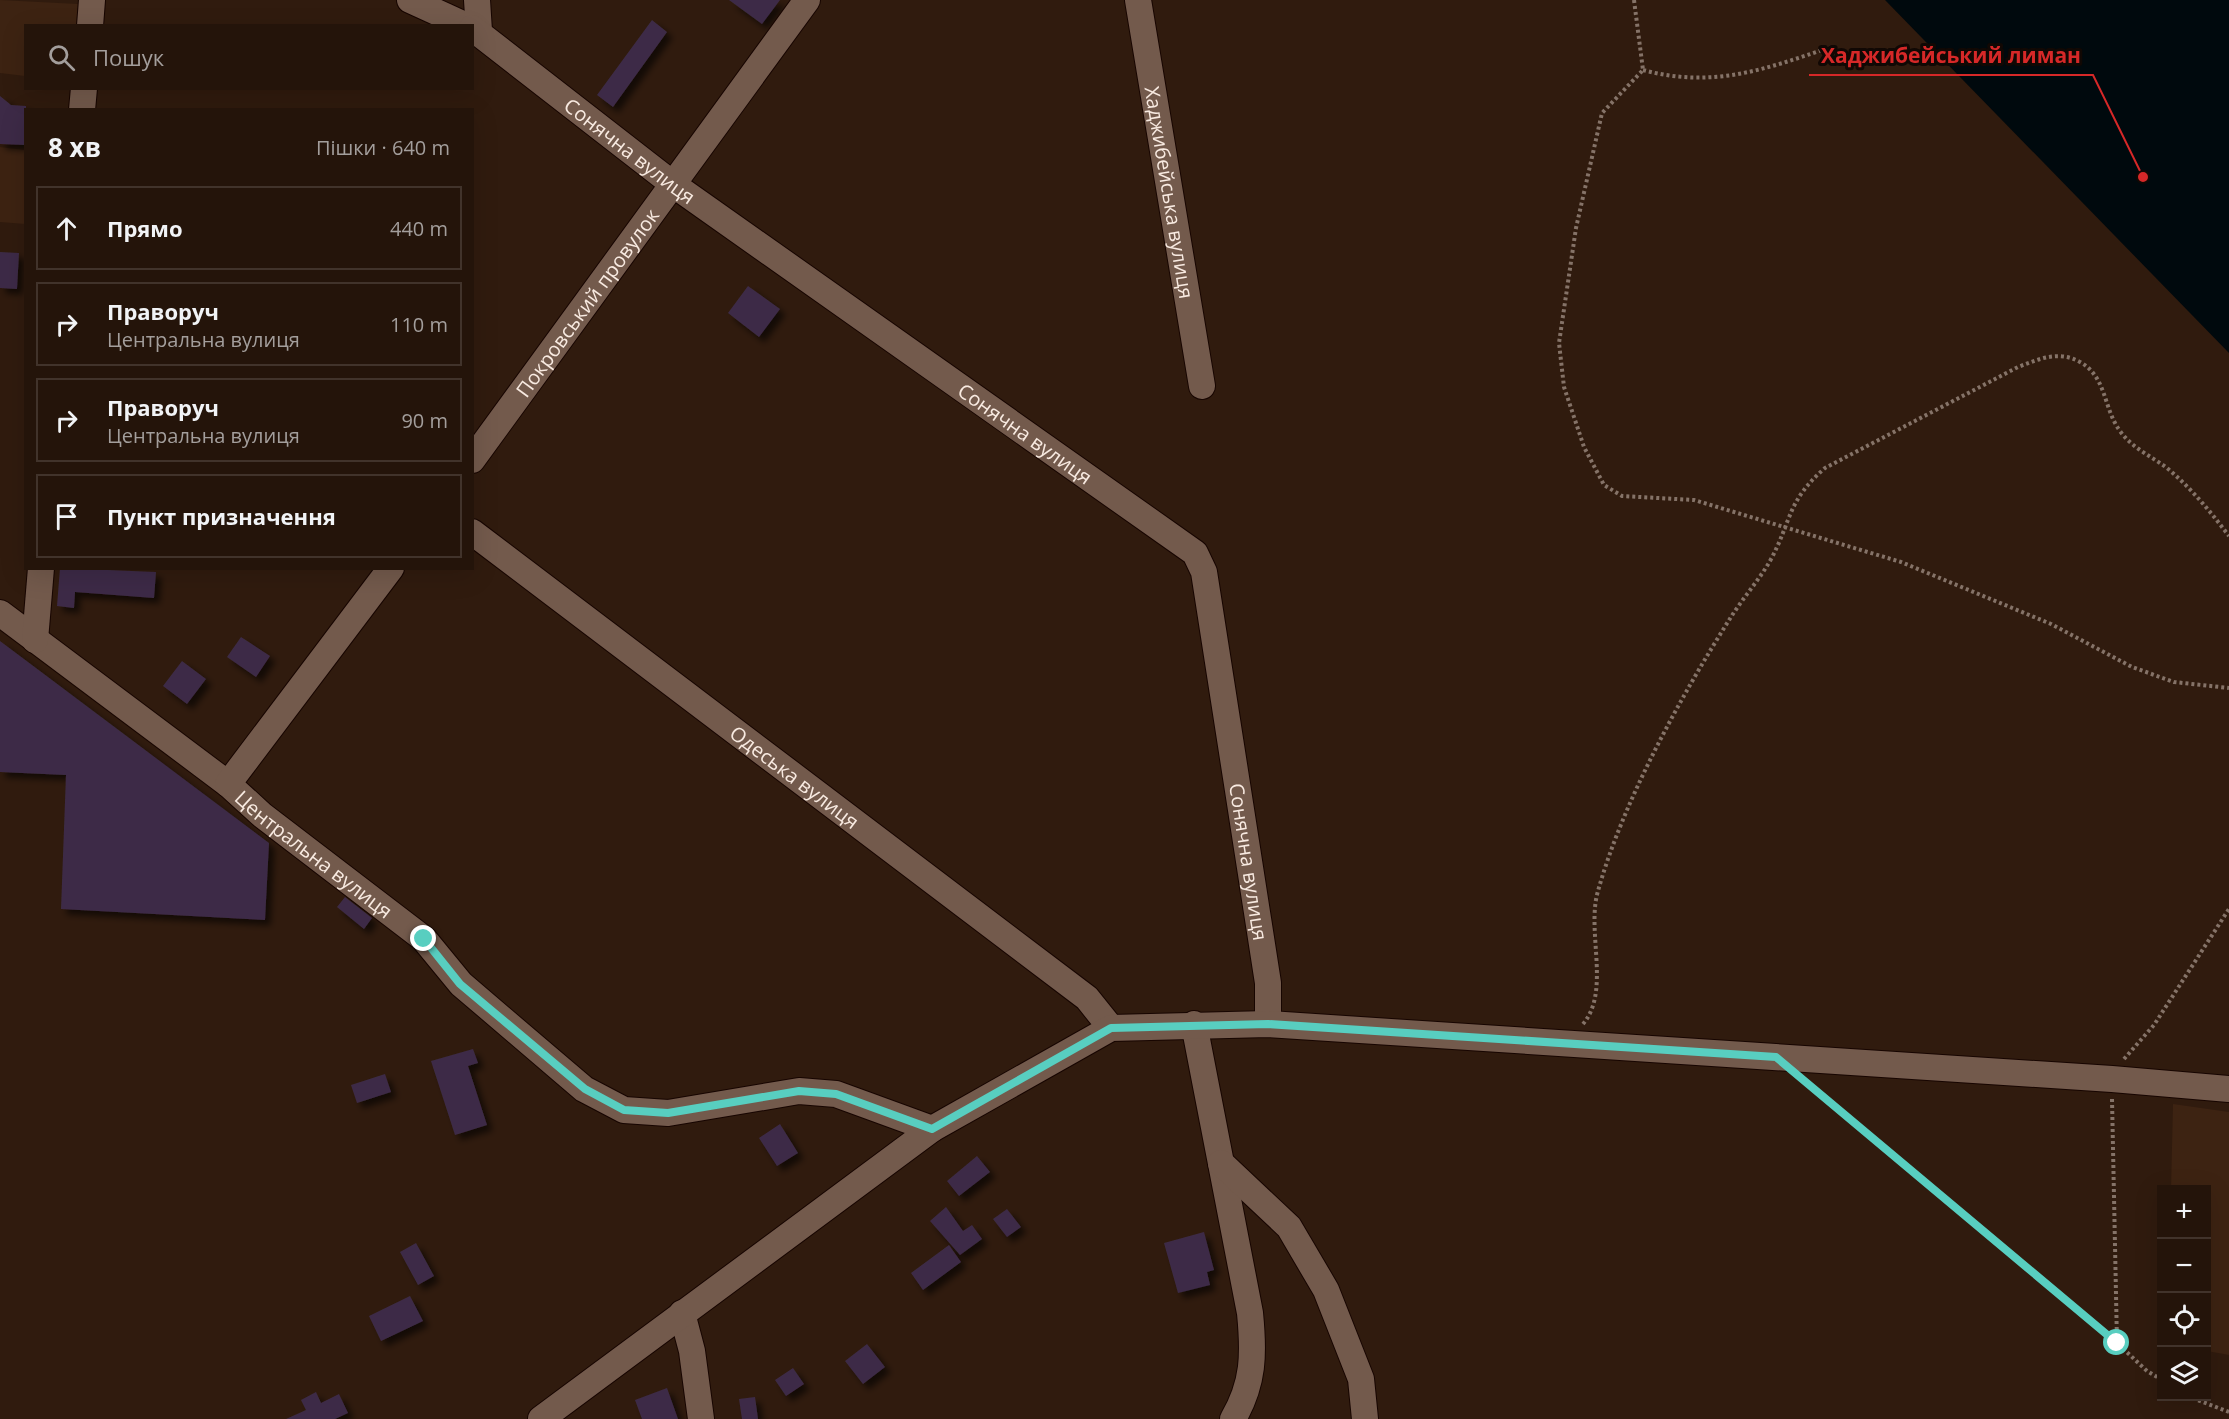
<!DOCTYPE html>
<html lang="uk">
<meta charset="utf-8">
<style>
body{margin:0;font-family:"Open Sans",sans-serif;background:#2c1d13;color:#f1f3f6}
.controls{position:absolute;right:18px;bottom:18px;display:grid;overflow:hidden;border-radius:0px;box-shadow:0 6px 24px #0002}
.controls button{width:54px;height:54px;display:grid;place-items:center;padding:0;border:0;border-bottom:2px solid #41332b;background:#24140a;color:#f1f3f6;font:30px sans-serif}
.stop{position:absolute;width:18px;height:18px;margin:-14px;border:4px solid #58cec0;border-radius:50%;background:#fff}
.stop.end{background:#58cec0;border-color:#fff;box-shadow:0 2px 6px #0008}
.list{margin:0;padding:0;list-style:none}
h2{display:flex;justify-content:space-between;align-items:center;height:78px;margin:0;padding:0 24px;font-size:26px}
h2 small{font-size:20px;font-weight:400;color:#a39e9c}
.list li{display:grid;grid-template-columns:39px 1fr auto;gap:18px;align-items:center;box-sizing:border-box;height:84px;margin:0 12px 12px;padding:0 12px;border:2px solid #41332b;border-radius:0px}
.list b{display:block;font-size:22px;white-space:nowrap}
.list p{margin:0;font-size:20px;white-space:nowrap;color:#a39e9c}
.list em{font-size:20px;font-style:normal;color:#a39e9c}
.icon{flex:none;width:33px;height:33px;fill:none;stroke:currentColor;stroke-width:2;stroke-linecap:round;stroke-linejoin:round}
.map{position:relative;flex:none;width:2229px;height:1419px;overflow:hidden}
.search{position:absolute;background:#24140a;box-shadow:0 6px 24px #0002;left:24px;top:24px;width:450px;height:66px;display:flex;align-items:center;gap:15px;box-sizing:border-box;padding:0 21px;border-radius:0px;color:#a39e9c;font-size:22px}
.panel{position:absolute;background:#24140a;box-shadow:0 6px 24px #0002;left:24px;top:108px;width:450px;height:462px;border-radius:0px}
.map>svg:first-child{display:block}
.built{fill:#3d2312}
.water{fill:#00090d}
.building{fill:#3d2c46;filter:url(#shadow)}
.lines{fill:none;stroke-linecap:round;stroke-linejoin:round}
.minor-casing{stroke:#170500;stroke-width:28}
.path{stroke:#857368;stroke-width:4;stroke-dasharray:3 3;stroke-linecap:butt}
.minor{stroke:#735a4c;stroke-width:26}
.route{stroke:#58cec0;stroke-width:8}
.labels{text-anchor:middle;dominant-baseline:central;stroke-width:6;stroke-linejoin:round;paint-order:stroke}
.street-label{font-size:20px;fill:#f8eae1;stroke:#110804}
.leader{fill:none;stroke:#d62828;stroke-width:2}
.callout-dot{fill:#d62828;stroke:#110804;stroke-width:2}
.callout-label{font-size:21px;text-anchor:middle;font-weight:bold;fill:#d62828;stroke:#110804;stroke-width:6;stroke-linejoin:round;paint-order:stroke}
</style>
<div class="map">
<svg width="2229" height="1419" viewBox="0 0 2229 1419">
<defs>
<filter id="shadow"><feDropShadow dx="5.5" dy="5.5" stdDeviation="3" flood-color="#0009"/></filter>
</defs>
<rect width="100%" height="100%" fill="#301b0e"/>
<path class="built" d="M0,0L78,4L76,25L26,26L25,76L0,73Z
M0,147L25,150V224L0,222Z
M2173,1104L2229,1112V1355L2207,1351L2206,1190L2171,1189Z"/>
<path class="water" d="M1885,0H2229V353Z"/>
<path class="building" d="M729,0H780L762,24Z
M652,20L667,32L613,107L597,95Z
M0,96L11,105L26,106V145L0,144Z
M0,252L19,253L17,289L0,288Z
M748,286L780,309L759,337L728,313Z
M60,568L156,572L154,598L75,592L74,608L57,606Z
M241,637L270,656L256,677L227,657Z
M0,641L269,843L265,920L61,909L66,775L0,772Z
M182,661L206,679L187,704L163,686Z
M345,897L372,918L364,929L337,907Z
M473,1049L478,1063L468,1066L487,1125L455,1135L431,1061Z
M385,1074L391,1092L357,1103L351,1085Z
M780,1124L798,1153L777,1166L759,1138Z
M977,1156L990,1172L959,1196L947,1181Z
M946,1207L963,1231L972,1225L982,1239L960,1255L930,1221Z
M1007,1209L1021,1227L1007,1237L993,1219Z
M1204,1232L1214,1270L1207,1272L1210,1285L1178,1293L1164,1243Z
M416,1243L434,1276L418,1285L400,1252Z
M949,1245L961,1262L923,1290L911,1273Z
M410,1296L423,1321L381,1341L369,1316Z
M867,1344L885,1367L863,1384L845,1361Z
M793,1368L804,1384L786,1396L775,1380Z
M667,1388L678,1419H642L635,1400Z
M316,1392L321,1403L339,1394L348,1413L335,1419H286L306,1410L301,1400Z
M755,1397L758,1419H742L739,1399Z"/>
<g class="lines">
<g class="minor-casing">
<g id="minor">
<path d="M410,0L467,26"/>
<path d="M477,0L479,31"/>
<path id="s1" d="M1138,0L1202,386"/>
<path d="M90,26L92,0"/>
<path id="s2" d="M472,28L674,185L1195,553L1204,572L1268,983V1024"/>
<path d="M82,110L84,88"/>
<path id="s3" d="M472,460L807,0"/>
<path id="s4" d="M472,532L1087,998L1111,1028"/>
<path id="s5" d="M0,613L228,784L262,815L424,939L461,984L584,1089L624,1110L668,1113L799,1091L836,1094L932,1129"/>
<path d="M35,640L41,568"/>
<path d="M228,784L391,568"/>
<path d="M1194,1024L1250,1313C1254,1354 1254,1383 1233,1419"/>
<path d="M1221,1163L1289,1227L1326,1290L1361,1379L1365,1419"/>
<path d="M682,1313L692,1351L701,1419"/>
<path d="M541,1419L932,1129L1111,1028L1268,1024L2112,1079L2229,1089"/>
</g>
</g>
<path class="path" d="M1634,0L1643,70L1602,113L1576,228L1559,343L1564,387L1584,447L1604,485L1622,496L1694,500L1901,562L2051,624L2132,667L2174,682L2229,688
M1643,70C1713,89 1766,69 1831,47
M1583,1024C1611,991 1586,931 1598,891C1623,801 1681,696 1731,617C1743,598 1759,580 1770,561C1792,521 1786,502 1825,468L2018,367C2039,359 2058,350 2080,362C2107,377 2103,408 2120,431C2132,448 2151,456 2167,468C2191,488 2210,511 2229,536
M2124,1059L2154,1025L2229,909
M1805,1082L2117,1343
M2112,1099L2117,1343L2147,1371L2162,1380
M2187,1396L2229,1412"/>
<use href="#minor" class="minor"/>
</g>
<g class="lines">
<path class="route" d="M424,939L460,984L585,1089L624,1110L668,1113L799,1091L836,1094L932,1129L1111,1028L1268,1024L1776,1057L2117,1343"/>
</g>
<g class="labels">
<g class="street-label">
<text stroke="none"><textPath href="#s2" startOffset="200">Сонячна вулиця</textPath></text>
<text stroke="none"><textPath href="#s1" startOffset="195">Хаджибейська вулиця</textPath></text>
<text stroke="none"><textPath href="#s3" startOffset="195">Покровський провулок</textPath></text>
<text stroke="none"><textPath href="#s2" startOffset="686">Сонячна вулиця</textPath></text>
<text stroke="none"><textPath href="#s4" startOffset="405">Одеська вулиця</textPath></text>
<text stroke="none"><textPath href="#s5" startOffset="396">Центральна вулиця</textPath></text>
<text stroke="none"><textPath href="#s2" startOffset="1208">Сонячна вулиця</textPath></text>
</g>
</g>
<path class="leader" d="M2143 177L2093 75H1809"/>
<circle class="callout-dot" cx="2143" cy="177" r="6"/>
<g class="callout-label">
<text x="1951" y="63">Хаджибейський лиман</text>
</g>
</svg>
<div class="controls">
<button>+</button>
<button>−</button>
<button><svg class="icon" aria-label="locate" viewBox="0 0 24 24"><circle cx="12" cy="12" r="6"/><path d="M12 2v4M12 18v4M2 12h4M18 12h4"/></svg></button>
<button><svg class="icon" aria-label="layers" viewBox="0 0 24 24"><path d="M12 4l9 5-9 5-9-5zM3 14l9 5 9-5"/></svg></button>
</div>
<div class="stop" style="left:2117px;top:1343px"></div>
<div class="stop end" style="left:424px;top:939px"></div>
<div class="search"><svg class="icon" aria-label="search" viewBox="0 0 24 24"><circle cx="10" cy="10" r="6"/><path d="M15 15l6 6"/></svg>Пошук</div>
<section class="panel">
<h2>8 хв<small>Пішки · 640 m</small></h2>
<ul class="list">
<li><svg class="icon" aria-label="ahead" viewBox="0 0 24 24"><path d="M12 20V5M6 11l6-6 6 6"/></svg><div><b>Прямо</b></div><em>440 m</em></li>
<li><svg class="icon" aria-label="right" viewBox="0 0 24 24"><path d="M7 20v-9h11M14 6l5 5-5 5"/></svg><div><b>Праворуч</b><p>Центральна вулиця</p></div><em>110 m</em></li>
<li><svg class="icon" aria-label="right" viewBox="0 0 24 24"><path d="M7 20v-9h11M14 6l5 5-5 5"/></svg><div><b>Праворуч</b><p>Центральна вулиця</p></div><em>90 m</em></li>
<li><svg class="icon" aria-label="arrive" viewBox="0 0 24 24"><path d="M6 21V4h12l-3 4 3 4H6"/></svg><div><b>Пункт призначення</b></div></li>
</ul>
</section>
</div>
